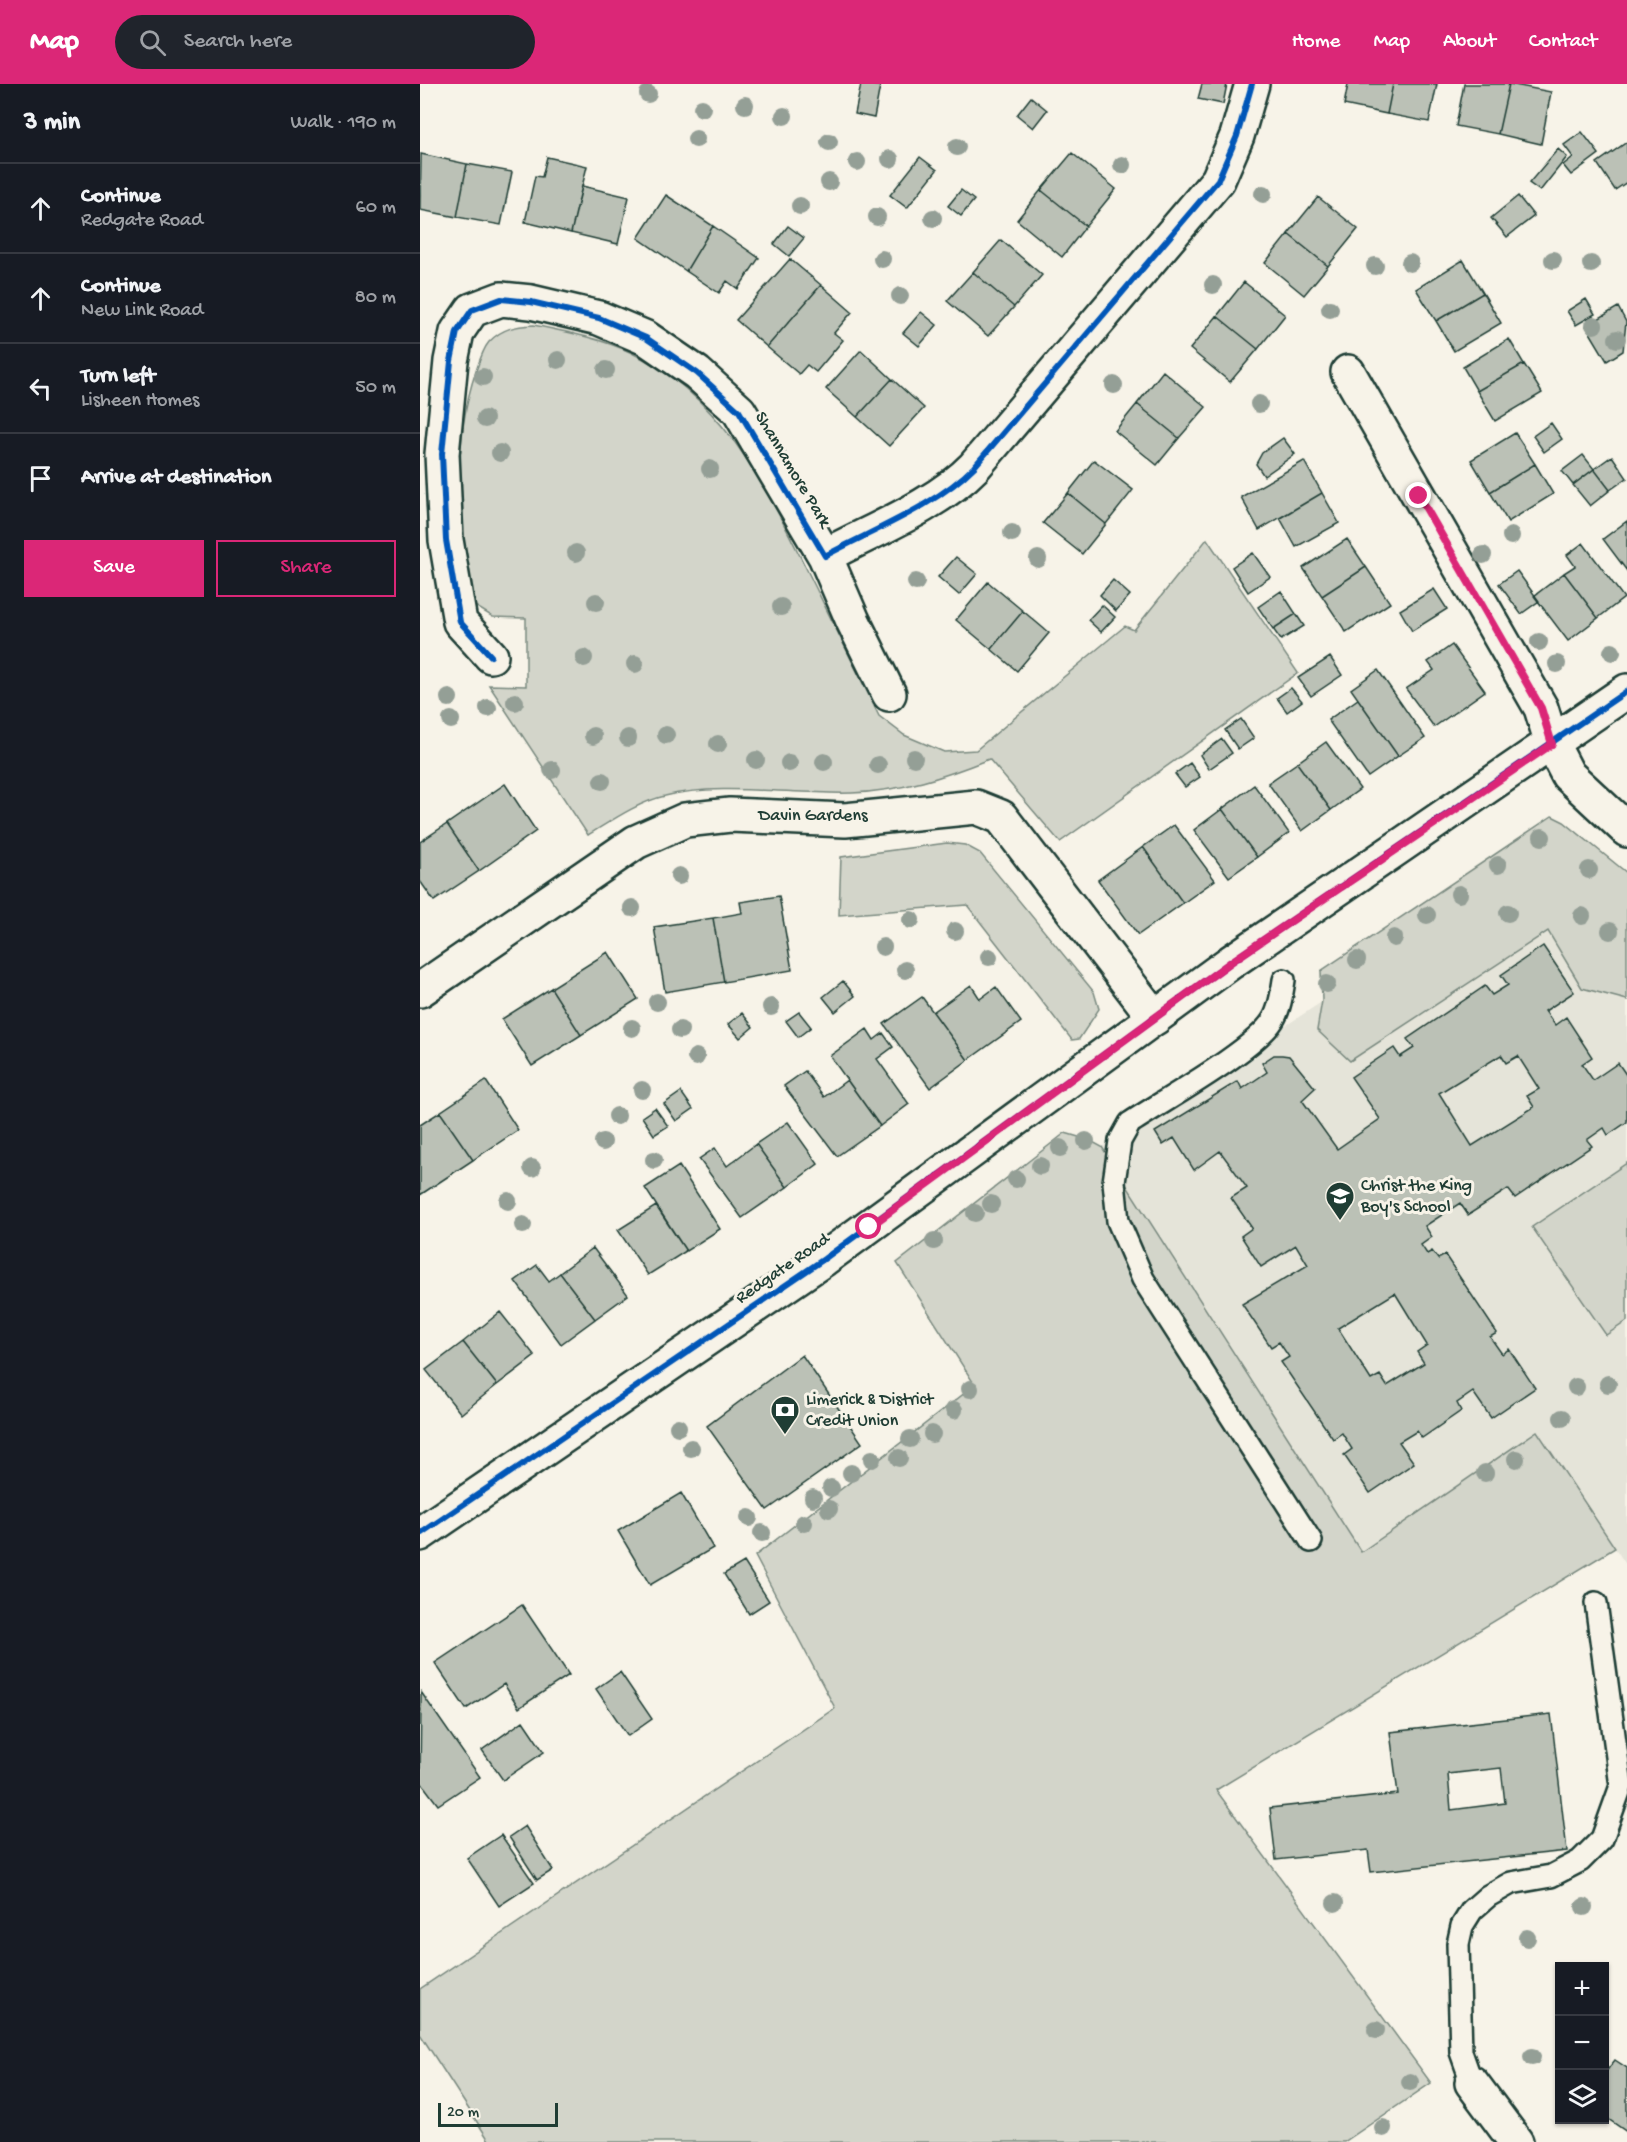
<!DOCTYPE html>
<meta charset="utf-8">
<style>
body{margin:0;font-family:"Gochi Hand",sans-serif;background:#20242c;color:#f1f3f6}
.controls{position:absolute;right:18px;bottom:18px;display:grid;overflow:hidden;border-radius:0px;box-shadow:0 2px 4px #0004}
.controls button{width:54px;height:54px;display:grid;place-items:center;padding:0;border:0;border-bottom:2px solid #363941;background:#171b24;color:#f1f3f6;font:30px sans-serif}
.scale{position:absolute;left:18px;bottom:15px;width:120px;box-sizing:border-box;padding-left:6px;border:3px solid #1f3d34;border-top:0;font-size:16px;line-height:21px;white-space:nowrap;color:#1f3d34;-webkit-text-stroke:4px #f7f3e8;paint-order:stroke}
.stop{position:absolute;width:18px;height:18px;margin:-14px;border:4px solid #db2777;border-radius:50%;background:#fff}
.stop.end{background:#db2777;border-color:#fff;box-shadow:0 2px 6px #0008}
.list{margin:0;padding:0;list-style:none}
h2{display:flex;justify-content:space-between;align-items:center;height:78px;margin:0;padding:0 24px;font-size:26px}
h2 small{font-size:20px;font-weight:400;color:#9ea1a6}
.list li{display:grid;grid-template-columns:39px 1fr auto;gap:18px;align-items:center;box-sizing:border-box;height:90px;padding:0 24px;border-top:2px solid #363941}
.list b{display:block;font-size:22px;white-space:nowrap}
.list p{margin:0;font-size:20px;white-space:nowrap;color:#9ea1a6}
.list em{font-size:20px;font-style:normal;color:#9ea1a6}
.actions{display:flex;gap:12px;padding:18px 24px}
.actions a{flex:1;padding:14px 0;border:2px solid #db2777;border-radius:0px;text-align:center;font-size:21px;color:#db2777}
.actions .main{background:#db2777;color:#fff}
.icon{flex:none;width:33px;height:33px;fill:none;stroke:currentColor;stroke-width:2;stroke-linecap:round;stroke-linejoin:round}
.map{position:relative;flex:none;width:1207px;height:2058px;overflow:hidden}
header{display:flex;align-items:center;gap:36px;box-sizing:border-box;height:84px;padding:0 30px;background:#db2777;color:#fff}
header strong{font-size:28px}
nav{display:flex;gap:33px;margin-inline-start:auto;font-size:21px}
.search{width:420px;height:54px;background:#20242c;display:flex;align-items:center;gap:15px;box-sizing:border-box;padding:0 21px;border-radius:33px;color:#9ea1a6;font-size:22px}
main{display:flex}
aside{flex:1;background:#171b24}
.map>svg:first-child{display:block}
.built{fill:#e5e4d9}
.green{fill:#d3d5ca;stroke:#79897f;stroke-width:1.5}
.building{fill:#bbc1b6;stroke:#1f3d34;stroke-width:1.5;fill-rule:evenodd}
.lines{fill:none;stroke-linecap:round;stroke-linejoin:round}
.lane-casing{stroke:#1f3d34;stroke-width:26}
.street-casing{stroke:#1f3d34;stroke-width:38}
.lane{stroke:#f7f3e8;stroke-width:21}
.street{stroke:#f7f3e8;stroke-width:33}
.cycleway-casing{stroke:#f7f3e8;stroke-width:10}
.cycleway{stroke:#0057b8;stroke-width:6}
.tree{fill:#949f96}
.route{stroke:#db2777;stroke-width:8}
.labels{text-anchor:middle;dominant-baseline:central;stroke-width:6;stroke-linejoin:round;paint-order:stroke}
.street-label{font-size:18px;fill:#1f3d34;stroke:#f7f3e8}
.poi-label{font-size:18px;fill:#1f3d34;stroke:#f7f3e8;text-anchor:start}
</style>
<header>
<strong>Map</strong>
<div class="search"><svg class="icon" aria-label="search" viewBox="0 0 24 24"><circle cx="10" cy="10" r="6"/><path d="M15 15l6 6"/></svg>Search here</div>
<nav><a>Home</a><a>Map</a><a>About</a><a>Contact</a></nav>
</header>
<main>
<aside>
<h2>3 min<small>Walk · 190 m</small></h2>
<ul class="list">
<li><svg class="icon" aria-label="ahead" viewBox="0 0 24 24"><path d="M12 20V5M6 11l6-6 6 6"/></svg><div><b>Continue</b><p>Redgate Road</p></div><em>60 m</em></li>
<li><svg class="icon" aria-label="ahead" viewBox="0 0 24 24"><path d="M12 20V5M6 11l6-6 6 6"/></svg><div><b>Continue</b><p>New Link Road</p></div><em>80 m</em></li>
<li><svg class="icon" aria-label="left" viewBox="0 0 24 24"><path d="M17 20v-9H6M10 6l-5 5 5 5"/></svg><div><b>Turn left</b><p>Lisheen Homes</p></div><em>50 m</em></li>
<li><svg class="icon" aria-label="arrive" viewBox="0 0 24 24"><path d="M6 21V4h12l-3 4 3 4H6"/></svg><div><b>Arrive at destination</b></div></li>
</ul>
<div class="actions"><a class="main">Save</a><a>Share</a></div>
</aside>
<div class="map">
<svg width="1207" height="2058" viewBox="0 0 1207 2058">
<rect width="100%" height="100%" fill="#f7f3e8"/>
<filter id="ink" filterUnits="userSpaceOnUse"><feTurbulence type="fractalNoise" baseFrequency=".0167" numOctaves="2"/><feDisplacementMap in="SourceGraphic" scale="12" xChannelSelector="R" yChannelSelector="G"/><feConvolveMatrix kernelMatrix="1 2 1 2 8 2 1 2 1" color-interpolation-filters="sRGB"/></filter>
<g filter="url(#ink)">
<path class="built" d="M1153,752L1207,790V1482L1117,1348L941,1468L682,1063Z"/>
<path class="green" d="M114,241C147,248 180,254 210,268C302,312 344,400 387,486C411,535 435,583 459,632L484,651L524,668L556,666L705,542L714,546L787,455L878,589L640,758L569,675C524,693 482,707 432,709C375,711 299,698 245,712C218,718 191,737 168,751L69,601L106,602V534L73,533L55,522C38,447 31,360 56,287C59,278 63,265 69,258C82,244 96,242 114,241Z
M1132,732L1144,738L1207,789V916L1162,904L1128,847L930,977L897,946L902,917L901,887Z
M527,759L545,761L560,769L674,908L679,925L659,955L652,956L547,821L419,831L421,773Z
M645,1049L669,1056L682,1063L941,1468L1117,1347L1195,1464L796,1706L1011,1999L924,2058H70L0,1950V1905L415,1624L335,1472L555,1301L477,1179Z
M1207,1079V1237L1186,1251L1112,1143Z"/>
<path class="building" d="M441,0L460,2L454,34L435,30Z
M782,0H807L803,20L778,15Z
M928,0H973L967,30L924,21Z
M973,0H1017L1009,38L967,30Z
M1044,0H1089L1078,50L1036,42Z
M1089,0L1131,8L1121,60L1078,50Z
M611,13L627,26L613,44L597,31Z
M1162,48L1179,70L1151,91L1143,81L1153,73L1144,61Z
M1207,58V98L1195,106L1177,79Z
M1138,65L1147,73L1120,107L1109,99Z
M652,69L696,105L666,142L621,106Z
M1,70L47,80L37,133L0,126Z
M127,73L167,82L151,149L105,138L115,92L122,93Z
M500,73L517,86L487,124L470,111Z
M47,80L92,88L81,141L37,133Z
M162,102L209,113L198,160L151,149Z
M541,106L554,116L541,132L528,122Z
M621,106L666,142L642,173L597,136Z
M246,111L293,142L266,187L218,154Z
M1098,112L1114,132L1087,153L1071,134Z
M898,113L938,145L908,182L868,150Z
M293,142L339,174L318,205L307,197L299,209L266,187Z
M368,142L384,154L369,172L354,160Z
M868,150L908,182L884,211L845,179Z
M581,156L622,191L594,223L553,188Z
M370,175L401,201L347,263L316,236Z
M1043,176L1063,209L1016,237L996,205Z
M553,188L594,223L568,252L527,217Z
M824,198L865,231L838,265L797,232Z
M401,201L432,228L414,249L423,256L396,288L387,281L379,290L347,263Z
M1063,209L1081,239L1034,267L1016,237Z
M1166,215L1175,230L1156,241L1147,227Z
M1198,223L1206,238L1203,267L1187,277L1166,242Z
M501,228L517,241L499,262L483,249Z
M797,232L838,265L810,298L770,265Z
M1089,255L1104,280L1057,307L1043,283Z
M441,266L472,295L437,333L406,305Z
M1104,280L1122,309L1075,337L1057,307Z
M743,287L786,323L759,354L717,320Z
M472,295L504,324L469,362L437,333Z
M717,320L759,354L737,381L695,347Z
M1131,339L1142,355L1124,368L1113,352Z
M1095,349L1115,380L1070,408L1051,376Z
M863,354L875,370L844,392L836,380L842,369Z
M1163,371L1174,385L1153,401L1142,387Z
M1192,372L1207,394L1190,406L1174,385Z
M674,376L713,406L686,440L648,409Z
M884,377L902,409L839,446L821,413Z
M1115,380L1133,410L1088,438L1070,408Z
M1174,385L1190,406L1170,422L1153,401Z
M648,409L686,440L662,470L623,439Z
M902,409L919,439L876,463L860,434Z
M1207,437V487L1183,455Z
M927,455L946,483L902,512L883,484Z
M1163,459L1204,514L1178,534L1144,489L1155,482L1147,471Z
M833,469L850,493L828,508L812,483Z
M536,473L557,490L539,511L518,493Z
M946,483L970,519L926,548L902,512Z
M1097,487L1119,517L1101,530L1079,500Z
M1144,489L1178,534L1148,557L1114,512Z
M693,496L710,511L696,527L680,511Z
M568,498L603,527L571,565L536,536Z
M1014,505L1027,525L992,547L980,526Z
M861,507L876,530L853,545L838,523Z
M682,521L695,533L681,548L668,536Z
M603,527L629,549L597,587L571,565Z
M876,530L884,542L861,556L853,545Z
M1032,561L1065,607L1014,643L986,605L1014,586L1008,578Z
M910,573L922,591L891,612L878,594Z
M958,586L1005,654L978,672L931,605Z
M871,604L882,617L867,628L857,614Z
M938,615L978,672L948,693L908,636Z
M821,635L834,654L818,665L805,646Z
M802,655L812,669L789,685L780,671Z
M906,658L940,705L911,726L877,679Z
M770,679L780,693L765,703L755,690Z
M877,679L911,726L882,747L848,699Z
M85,700L116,747L59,787L27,740Z
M834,701L869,749L837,773L802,725Z
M802,725L837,773L809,793L774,746Z
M27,740L59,787L14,817L0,797V758Z
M754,741L795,796L763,819L723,763Z
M723,763L763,819L718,851L678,796Z
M359,812L372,886L304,898L293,834L322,829L320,818Z
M293,834L304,898L245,908L234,843Z
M1123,862L1154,908L1125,927L1135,941L1146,933L1172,973L1162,980L1173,996L1198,979L1207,992V1038L1188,1051L1184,1044L1167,1056L1172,1062L1095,1114L1088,1105L1048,1131L1040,1119L1005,1142L1012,1153L1001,1161L1007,1170L1012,1167L1018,1175L1025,1171L1077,1249L1070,1253L1082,1270L1089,1265L1115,1304L1071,1334L1053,1308L1037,1319L1041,1327L1002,1354L997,1347L979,1358L994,1379L950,1409L924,1371L932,1365L922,1349L913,1355L861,1278L869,1273L859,1258L851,1263L822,1220L888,1181L876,1161L841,1183L821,1152L832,1144L811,1114L827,1104L800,1067L774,1086L754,1054L743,1061L735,1048L818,997L822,1005L847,988L842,979L854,971H862L869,972L895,1004L882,1016L917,1065L960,1035L931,993L974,964L980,973L994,964L987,955L1065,902L1072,911L1088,901L1081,891ZM1081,971L1086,979L1098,972L1119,1005L1107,1012L1114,1023L1052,1062L1019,1009ZM975,1209L1007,1261L997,1268L1004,1279L967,1302L960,1291L951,1296L918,1244Z
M188,868L218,915L161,951L131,904Z
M423,897L435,912L415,928L403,913Z
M551,901L560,915L576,903L601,938L548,976L513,928Z
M131,904L161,951L112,982L82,935Z
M502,913L548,976L510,1004L464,940Z
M379,928L391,943L378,953L366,937Z
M322,929L333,943L320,954L308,940Z
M447,945L454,956L463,949L473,963L457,975L489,1020L460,1042L410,972Z
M385,987L404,1013L427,996L460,1042L417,1072L364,1002Z
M66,997L98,1046L53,1076L20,1028Z
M261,1008L273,1025L256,1037L244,1020Z
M235,1024L248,1042L234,1051L222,1033Z
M20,1028L53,1076L0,1111V1041Z
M368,1038L398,1080L367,1103L336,1060Z
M336,1060L367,1103L322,1134L279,1075L295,1064L307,1082Z
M259,1082L300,1145L266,1167L225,1104Z
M236,1122L266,1167L228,1191L198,1146Z
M173,1164L208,1211L175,1235L140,1189Z
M117,1181L129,1197L140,1189L175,1235L141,1260L95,1197Z
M80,1228L115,1272L77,1301L43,1258Z
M43,1258L77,1301L41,1330L6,1286Z
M382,1271L442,1359L347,1426L287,1342Z
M261,1409L293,1464L230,1501L198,1447Z
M324,1478L349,1517L329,1530L304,1490Z
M102,1521L149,1591L99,1624L84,1600L46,1625L15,1579Z
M200,1588L232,1635L208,1652L176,1605Z
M1,1608L60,1693L18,1721L0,1697Z
M1131,1630L1147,1767L951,1788L948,1766L856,1776L850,1724L978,1710L970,1648ZM1081,1684L1085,1719L1031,1726L1028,1690Z
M103,1637L124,1668L83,1696L62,1666Z
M105,1742L133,1786L117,1796L89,1753Z
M81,1751L114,1799L79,1822L47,1774Z
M1195,1976L1207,1984V2048L1184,2032V1990Z"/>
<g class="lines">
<g class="lane-casing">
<path id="lane" d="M864,896C862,909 860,925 853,936C835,966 743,1017 710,1039L700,1057L694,1098L698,1137L723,1195L891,1457
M1052,1999L1041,1968L1038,1860L1042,1842L1052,1826L1068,1812L1091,1799L1131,1792L1160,1777L1182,1755L1201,1702L1176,1519"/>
</g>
<g class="street-casing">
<path id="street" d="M928,288L1121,624L1132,660L1148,691L1207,746
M405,472L433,537L469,610
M71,572L40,538L26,456L22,370L31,277L37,248L52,226L81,215L111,218L179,234L226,254L277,289L319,327L405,472C453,446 516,422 554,383L798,96L817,52L832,0
M0,906L216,758L265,736L310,731L425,736L556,723L581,733L735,934
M0,1450L404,1175L811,878L1207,607
M1052,1999L1096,2058"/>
</g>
<use href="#lane" class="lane"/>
<use href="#street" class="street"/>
<g class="cycleway-casing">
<path id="cycleway" d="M71,572L40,538L26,456L22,370L31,277L37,248L52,226L81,215L111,218L179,234L226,254L277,289L319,327L405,472C453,446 516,422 554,383L798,96L817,52L832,0
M0,1450L404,1175L811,878L1207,607"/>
</g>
<use href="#cycleway" class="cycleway"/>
</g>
<g class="tree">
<circle cx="228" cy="10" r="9"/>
<circle cx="325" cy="21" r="9"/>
<circle cx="282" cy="24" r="9"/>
<circle cx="364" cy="32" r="9"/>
<circle cx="276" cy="55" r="9"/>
<circle cx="409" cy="58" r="9"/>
<circle cx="537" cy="63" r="9"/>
<circle cx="470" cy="75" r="9"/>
<circle cx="437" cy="78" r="9"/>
<circle cx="702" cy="81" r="9"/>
<circle cx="409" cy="98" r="9"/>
<circle cx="843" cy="110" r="9"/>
<circle cx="380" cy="122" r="9"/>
<circle cx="457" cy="133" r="9"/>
<circle cx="513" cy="134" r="9"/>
<circle cx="462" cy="175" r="9"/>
<circle cx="1133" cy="176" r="9"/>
<circle cx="990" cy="179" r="9"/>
<circle cx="1171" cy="180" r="9"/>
<circle cx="955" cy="182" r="9"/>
<circle cx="793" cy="201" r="9"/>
<circle cx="480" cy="212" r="9"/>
<circle cx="910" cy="225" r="9"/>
<circle cx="1174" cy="241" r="9"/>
<circle cx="1197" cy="255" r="9"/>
<circle cx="138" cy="276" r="9"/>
<circle cx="186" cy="286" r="9"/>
<circle cx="63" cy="293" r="9"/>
<circle cx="694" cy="301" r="9"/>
<circle cx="839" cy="320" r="9"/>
<circle cx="65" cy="335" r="9"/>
<circle cx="80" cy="369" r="9"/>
<circle cx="290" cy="385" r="9"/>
<circle cx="592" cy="449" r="9"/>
<circle cx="1091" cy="452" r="9"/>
<circle cx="156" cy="469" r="9"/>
<circle cx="1063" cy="471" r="9"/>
<circle cx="618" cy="475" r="9"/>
<circle cx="496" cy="498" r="9"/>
<circle cx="176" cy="518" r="9"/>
<circle cx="361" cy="523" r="9"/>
<circle cx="1119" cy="558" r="9"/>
<circle cx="1192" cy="568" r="9"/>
<circle cx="164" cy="574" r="9"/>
<circle cx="215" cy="580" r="9"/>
<circle cx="1137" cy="580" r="9"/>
<circle cx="29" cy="614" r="9"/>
<circle cx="95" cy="618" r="9"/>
<circle cx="68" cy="624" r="9"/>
<circle cx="31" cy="636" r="9"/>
<circle cx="246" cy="651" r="9"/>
<circle cx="173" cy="652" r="9"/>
<circle cx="208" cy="654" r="9"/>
<circle cx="298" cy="660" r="9"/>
<circle cx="494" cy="674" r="9"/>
<circle cx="336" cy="676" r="9"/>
<circle cx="404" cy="678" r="9"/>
<circle cx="369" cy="679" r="9"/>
<circle cx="458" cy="681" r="9"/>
<circle cx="132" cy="686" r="9"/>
<circle cx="182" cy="697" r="9"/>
<circle cx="1122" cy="753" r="9"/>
<circle cx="1078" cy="781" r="9"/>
<circle cx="1169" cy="786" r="9"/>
<circle cx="259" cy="792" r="9"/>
<circle cx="1039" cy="810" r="9"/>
<circle cx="212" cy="824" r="9"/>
<circle cx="1088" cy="829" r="9"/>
<circle cx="1007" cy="831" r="9"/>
<circle cx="1162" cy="832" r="9"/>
<circle cx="491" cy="836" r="9"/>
<circle cx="535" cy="847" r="9"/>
<circle cx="1190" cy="847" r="9"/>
<circle cx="974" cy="854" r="9"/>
<circle cx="463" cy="863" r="9"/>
<circle cx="569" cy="873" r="9"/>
<circle cx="937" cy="876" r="9"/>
<circle cx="485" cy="886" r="9"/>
<circle cx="907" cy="900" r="9"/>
<circle cx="237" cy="918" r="9"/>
<circle cx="351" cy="923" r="9"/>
<circle cx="212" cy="944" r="9"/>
<circle cx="260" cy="946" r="9"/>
<circle cx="276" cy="973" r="9"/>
<circle cx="222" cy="1006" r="9"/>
<circle cx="197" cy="1032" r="9"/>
<circle cx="666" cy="1057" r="9"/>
<circle cx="183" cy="1058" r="9"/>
<circle cx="640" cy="1064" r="9"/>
<circle cx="234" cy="1076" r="9"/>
<circle cx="620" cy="1082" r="9"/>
<circle cx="112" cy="1084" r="9"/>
<circle cx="596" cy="1095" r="9"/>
<circle cx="88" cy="1117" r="9"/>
<circle cx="571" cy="1120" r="9"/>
<circle cx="555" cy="1129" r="9"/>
<circle cx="103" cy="1141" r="9"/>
<circle cx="514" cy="1157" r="9"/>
<circle cx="1188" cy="1300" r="9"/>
<circle cx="1156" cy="1303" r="9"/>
<circle cx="550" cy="1305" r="9"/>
<circle cx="534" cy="1326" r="9"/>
<circle cx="1142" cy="1334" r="9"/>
<circle cx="258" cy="1343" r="9"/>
<circle cx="512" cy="1350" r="9"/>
<circle cx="490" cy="1355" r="9"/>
<circle cx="271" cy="1364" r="9"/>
<circle cx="479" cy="1374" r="9"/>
<circle cx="452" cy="1375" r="9"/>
<circle cx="1096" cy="1375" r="9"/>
<circle cx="431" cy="1389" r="9"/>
<circle cx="1065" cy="1389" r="9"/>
<circle cx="411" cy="1404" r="9"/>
<circle cx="393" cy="1414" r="9"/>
<circle cx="409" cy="1425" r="9"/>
<circle cx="329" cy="1434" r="9"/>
<circle cx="384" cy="1439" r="9"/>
<circle cx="342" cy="1449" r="9"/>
<circle cx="915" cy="1819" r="9"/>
<circle cx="1164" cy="1823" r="9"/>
<circle cx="1107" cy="1854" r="9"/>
<circle cx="956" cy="1946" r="9"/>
<circle cx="1112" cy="1973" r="9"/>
<circle cx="990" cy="1998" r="9"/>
<circle cx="963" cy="2044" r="9"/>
</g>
</g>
<g class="lines" filter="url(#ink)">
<path class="route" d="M449,1143L811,878L1132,660L1121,624L999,412"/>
</g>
<defs>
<g id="school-pin" transform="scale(1.5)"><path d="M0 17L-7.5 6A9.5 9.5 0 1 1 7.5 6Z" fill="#1f3d34" stroke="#f7f3e8"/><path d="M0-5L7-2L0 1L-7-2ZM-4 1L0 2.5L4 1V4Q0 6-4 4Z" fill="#fff"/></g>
<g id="bank-pin" transform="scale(1.5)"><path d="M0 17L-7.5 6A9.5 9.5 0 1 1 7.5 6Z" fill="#1f3d34" stroke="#f7f3e8"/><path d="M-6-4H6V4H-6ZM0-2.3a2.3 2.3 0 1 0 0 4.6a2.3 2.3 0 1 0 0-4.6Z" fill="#fff"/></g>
</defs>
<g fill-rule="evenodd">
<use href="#school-pin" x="920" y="1112"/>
<use href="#bank-pin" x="365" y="1326"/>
</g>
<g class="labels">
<g class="street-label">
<text transform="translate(372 386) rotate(59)">Shannamore Park</text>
<text x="393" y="732">Davin Gardens</text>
<text transform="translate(363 1185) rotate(-35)">Redgate Road</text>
</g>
<g class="poi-label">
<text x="941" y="1102">Christ the King<tspan x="941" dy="21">Boy's School</tspan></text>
<text x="386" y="1316">Limerick &amp; District<tspan x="386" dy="21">Credit Union</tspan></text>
</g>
</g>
</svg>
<div class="controls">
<button>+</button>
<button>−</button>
<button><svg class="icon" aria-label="layers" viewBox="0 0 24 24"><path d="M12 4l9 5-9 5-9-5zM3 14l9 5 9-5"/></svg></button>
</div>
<div class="scale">20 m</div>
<div class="stop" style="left:449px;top:1143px"></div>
<div class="stop end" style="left:999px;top:412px"></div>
</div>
</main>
